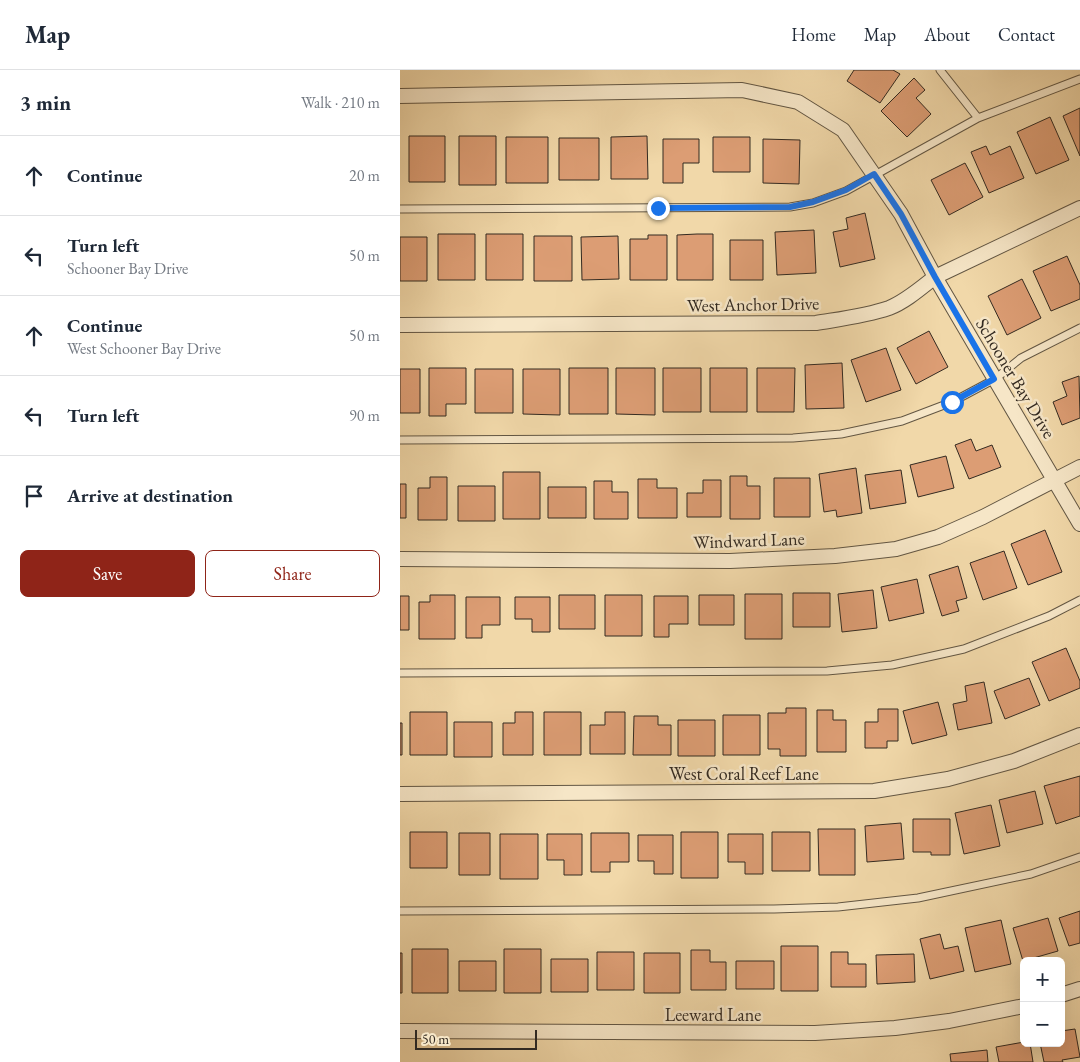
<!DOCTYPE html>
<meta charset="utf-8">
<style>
body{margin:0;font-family:"EB Garamond",serif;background:#f6f6f7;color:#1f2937}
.controls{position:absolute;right:15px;bottom:15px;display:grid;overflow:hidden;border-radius:8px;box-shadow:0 5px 20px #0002}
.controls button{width:45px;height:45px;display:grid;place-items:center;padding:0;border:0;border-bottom:1px solid #e0e1e3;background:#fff;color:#1f2937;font:25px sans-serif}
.scale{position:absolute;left:15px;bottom:12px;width:122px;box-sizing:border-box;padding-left:5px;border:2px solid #332a21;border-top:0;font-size:14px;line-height:18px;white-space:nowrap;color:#332a21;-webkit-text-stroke:4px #f6e6c7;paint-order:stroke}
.stop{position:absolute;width:15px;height:15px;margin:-11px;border:4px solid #1a73e8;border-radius:50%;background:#fff}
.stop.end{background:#1a73e8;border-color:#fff;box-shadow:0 1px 5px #0008}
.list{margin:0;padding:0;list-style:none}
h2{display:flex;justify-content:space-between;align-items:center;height:65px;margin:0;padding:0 20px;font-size:21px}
h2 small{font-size:16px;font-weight:400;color:#747a83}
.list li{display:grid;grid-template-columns:32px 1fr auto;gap:15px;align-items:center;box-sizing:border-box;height:80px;padding:0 20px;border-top:1px solid #e0e1e3}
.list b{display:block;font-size:19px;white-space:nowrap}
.list p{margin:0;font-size:16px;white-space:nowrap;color:#747a83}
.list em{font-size:16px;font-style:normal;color:#747a83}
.actions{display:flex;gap:10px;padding:15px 20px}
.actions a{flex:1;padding:11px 0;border:1px solid #8f2418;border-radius:8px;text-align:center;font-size:18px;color:#8f2418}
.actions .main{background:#8f2418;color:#fff}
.icon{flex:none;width:28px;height:28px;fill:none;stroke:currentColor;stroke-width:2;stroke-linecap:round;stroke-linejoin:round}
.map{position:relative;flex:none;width:680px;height:992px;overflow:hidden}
header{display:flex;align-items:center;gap:30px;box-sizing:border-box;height:70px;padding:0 25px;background:#fff;border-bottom:1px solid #e0e1e3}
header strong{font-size:24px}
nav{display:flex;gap:28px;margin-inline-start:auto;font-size:18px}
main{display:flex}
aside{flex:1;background:#fff}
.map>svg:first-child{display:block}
.building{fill:#dc9d74;stroke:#332a21}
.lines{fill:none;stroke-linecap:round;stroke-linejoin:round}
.service-casing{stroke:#625643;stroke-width:9}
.minor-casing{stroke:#625643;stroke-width:16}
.service{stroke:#f6e6c7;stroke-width:7}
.minor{stroke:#f6e6c7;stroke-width:14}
.route{stroke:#1a73e8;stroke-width:6}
.labels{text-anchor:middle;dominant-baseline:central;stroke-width:5;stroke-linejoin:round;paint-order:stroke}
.street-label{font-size:18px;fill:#332a21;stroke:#f6e6c7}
</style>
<header>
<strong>Map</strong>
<nav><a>Home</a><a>Map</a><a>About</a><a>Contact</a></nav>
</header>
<main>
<aside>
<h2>3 min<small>Walk · 210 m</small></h2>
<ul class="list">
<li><svg class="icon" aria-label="ahead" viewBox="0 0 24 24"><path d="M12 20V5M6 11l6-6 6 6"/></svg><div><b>Continue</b></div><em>20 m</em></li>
<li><svg class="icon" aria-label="left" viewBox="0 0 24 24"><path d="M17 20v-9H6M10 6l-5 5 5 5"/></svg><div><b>Turn left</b><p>Schooner Bay Drive</p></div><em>50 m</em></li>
<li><svg class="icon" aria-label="ahead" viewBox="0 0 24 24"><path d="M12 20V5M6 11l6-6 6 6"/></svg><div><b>Continue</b><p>West Schooner Bay Drive</p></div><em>50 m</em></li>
<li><svg class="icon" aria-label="left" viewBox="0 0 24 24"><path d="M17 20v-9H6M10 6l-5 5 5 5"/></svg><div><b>Turn left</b></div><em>90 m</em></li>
<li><svg class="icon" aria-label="arrive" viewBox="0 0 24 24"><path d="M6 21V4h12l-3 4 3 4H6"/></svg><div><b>Arrive at destination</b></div></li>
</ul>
<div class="actions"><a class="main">Save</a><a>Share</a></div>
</aside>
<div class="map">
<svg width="680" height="992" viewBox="0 0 680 992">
<rect width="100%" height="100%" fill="#f1d8a9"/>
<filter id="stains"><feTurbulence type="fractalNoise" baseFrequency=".004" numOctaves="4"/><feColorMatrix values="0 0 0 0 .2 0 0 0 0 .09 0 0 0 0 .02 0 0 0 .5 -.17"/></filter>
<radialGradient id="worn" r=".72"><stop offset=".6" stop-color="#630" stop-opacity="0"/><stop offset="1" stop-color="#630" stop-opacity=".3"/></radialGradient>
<path class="building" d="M454,0H493L500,4L480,33L447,11Z
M514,8L525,20L516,28L531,44L507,67L481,41Z
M680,38V86L663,46Z
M650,47L669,90L636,104L617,62Z
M9,66H45V112H9Z
M59,66H96V115H59Z
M247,66L248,109H211V67Z
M106,67H148V113H106Z
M313,67H350V102H313Z
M159,68H199V110H159Z
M263,69H299V93H283V113H263Z
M363,69L400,70L399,114L363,113Z
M586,76L590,85L610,76L624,108L589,123L571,82Z
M565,93L583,127L549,145L531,110Z
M465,143L475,189L440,197L433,162L448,159L446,148Z
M414,160L416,203L377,205L375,162Z
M38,164H75V210H38Z
M86,164H123V210H86Z
M297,164H313V210H277V165Z
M248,165H267V210H230V169H248Z
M134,166H172V211H134Z
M218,166L219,209L182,210L181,167Z
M0,167H27V211H0Z
M330,170H363V210H330Z
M667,186L680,215V229L651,241L633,201Z
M622,209L641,248L607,265L588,226Z
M529,261L548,297L516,314L497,278Z
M486,278L501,320L466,332L451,290Z
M442,293L444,338L406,339L405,295Z
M29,298H66V334H46V346H29Z
M169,298H208V344H169Z
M216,298H255V345L216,344Z
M263,298H301V342H263Z
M310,298H347V342H310Z
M357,298H395L394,342H357Z
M0,299H20V343H0Z
M75,299H113V343H75Z
M123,299H160V345L123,344Z
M679,306L680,348L662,355L653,332L667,326L662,312Z
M571,369L576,381L592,375L601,397L569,409L555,375Z
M546,386L554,418L518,427L510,395Z
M456,398L462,443L437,447L436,440L424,442L419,404Z
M501,400L506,433L470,439L465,405Z
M103,402H140V449H103Z
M330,406H347V416H360V449H330Z
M30,407H47V450H18V418H30Z
M374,408H410V447H374Z
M238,409H257V418H277V448H238Z
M303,410H321V447H287V423H303Z
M194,411H212V422H228V449H194Z
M0,414H6V448H0Z
M58,416H95V451H58Z
M148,417H186V448H148Z
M645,460L662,502L628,515L611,474Z
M604,481L617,518L583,530L570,493Z
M558,496L567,528L556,531L559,541L542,546L529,505Z
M517,509L524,543L489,551L481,517Z
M473,520L477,558L442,562L438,524Z
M393,523H430V557H393Z
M345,524H382V569H345Z
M30,525H55V569H19V532H30Z
M159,525H195V559H159Z
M205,525H242V566H205Z
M299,525H334V555H299Z
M0,526H9V560H0Z
M254,526H288V554H269V567H254Z
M66,527H100V555H82V568H66Z
M115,527H150V562H132V549H115Z
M666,578L680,611V618L649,631L632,592Z
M629,608L640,635L605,649L594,621Z
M584,612L592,653L558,660L553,634L567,631L565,616Z
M538,632L547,665L512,674L503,641Z
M386,638H406V686H380V679H368V643H386Z
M478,639H498V671H487V678H465V652H478Z
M417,640H433V650H446V682H417Z
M10,642H47V685H10Z
M115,642H133V685H103V653H115Z
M144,642H181V685H144Z
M205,642H225V684H190V655H205Z
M323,645H360V685H323Z
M234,646H258V655H271V685H233Z
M278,650H315V686H278Z
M54,652H92V687H54Z
M0,653H2V685H0Z
M680,706V746L656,754L644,716Z
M635,721L643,754L607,763L599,730Z
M591,735L600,776L564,784L555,743Z
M513,749H550V785H531V782H513Z
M501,753L504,789L467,792L465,756Z
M418,759H455V805H419Z
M10,762H47V798H10Z
M281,762H318V808H281Z
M372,762H410V801H372Z
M59,763H90V805H59Z
M191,763H229V792H210V802H191Z
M100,764H138V809H100Z
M147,764H182V805H164V790H147Z
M328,764H363V804H345V792H328Z
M238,765H273V804H254V791H238Z
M680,841V873L669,876L659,848Z
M648,848L658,881L623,891L613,858Z
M601,850L611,894L575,902L565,858Z
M540,864L544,879L558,876L564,901L530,909L520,869Z
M381,876H418V921H381Z
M12,879H48V923H12Z
M104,879H141V923H104Z
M291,880H310V892H326V920H291Z
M197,882H234V920H197Z
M431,882H448V894H466V917H431Z
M0,883H2V923H0Z
M244,883H280V923H244Z
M514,884L515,912L477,914L476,885Z
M151,889H188V922H151Z
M59,891H96V921H59Z
M336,891H374V919H336Z
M675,959L680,987L662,990L663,992H644L640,973H661V961Z
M624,972V973H630L633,992H599L596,977Z
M587,980L588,992H551L550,984Z"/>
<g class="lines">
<g class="service-casing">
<path id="service" d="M540,0L578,48
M0,139L390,137L413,133L446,121L578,48L680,9
M0,370L393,368L441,364L502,351L552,332L595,309L621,288L680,258
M0,603L427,601L492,595L564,579L649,546L680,530
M0,841L374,839L438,837L518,828L631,804L680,787"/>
</g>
<g class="minor-casing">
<path id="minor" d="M0,26L342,20L398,32L443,60L501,144L535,207L680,454
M0,255L416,253C440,249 466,246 489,238C505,232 521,218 535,207L680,138
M0,489L330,491L435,486L496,479L538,467L583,447L680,397
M0,724L474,721L548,709L614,691L680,665
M661,925L680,919
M0,961L415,963L495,958L549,951L624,936"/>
</g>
<use href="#service" class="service"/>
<use href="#minor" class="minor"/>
</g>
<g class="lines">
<path class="route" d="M258,138L390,137L413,132L446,120L474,104L501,144L535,207L594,309L552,332"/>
</g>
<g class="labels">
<g class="street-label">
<text transform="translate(353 234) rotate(-1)">West Anchor Drive</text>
<text transform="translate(616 308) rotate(59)">Schooner Bay Drive</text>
<text transform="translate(349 470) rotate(-2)">Windward Lane</text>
<text x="344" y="703">West Coral Reef Lane</text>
<text x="313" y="944">Leeward Lane</text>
</g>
</g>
<rect width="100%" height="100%" filter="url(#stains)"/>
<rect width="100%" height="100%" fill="url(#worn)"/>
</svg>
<div class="controls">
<button>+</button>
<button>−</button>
</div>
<div class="scale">50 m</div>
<div class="stop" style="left:552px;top:332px"></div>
<div class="stop end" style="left:258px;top:138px"></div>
</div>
</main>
